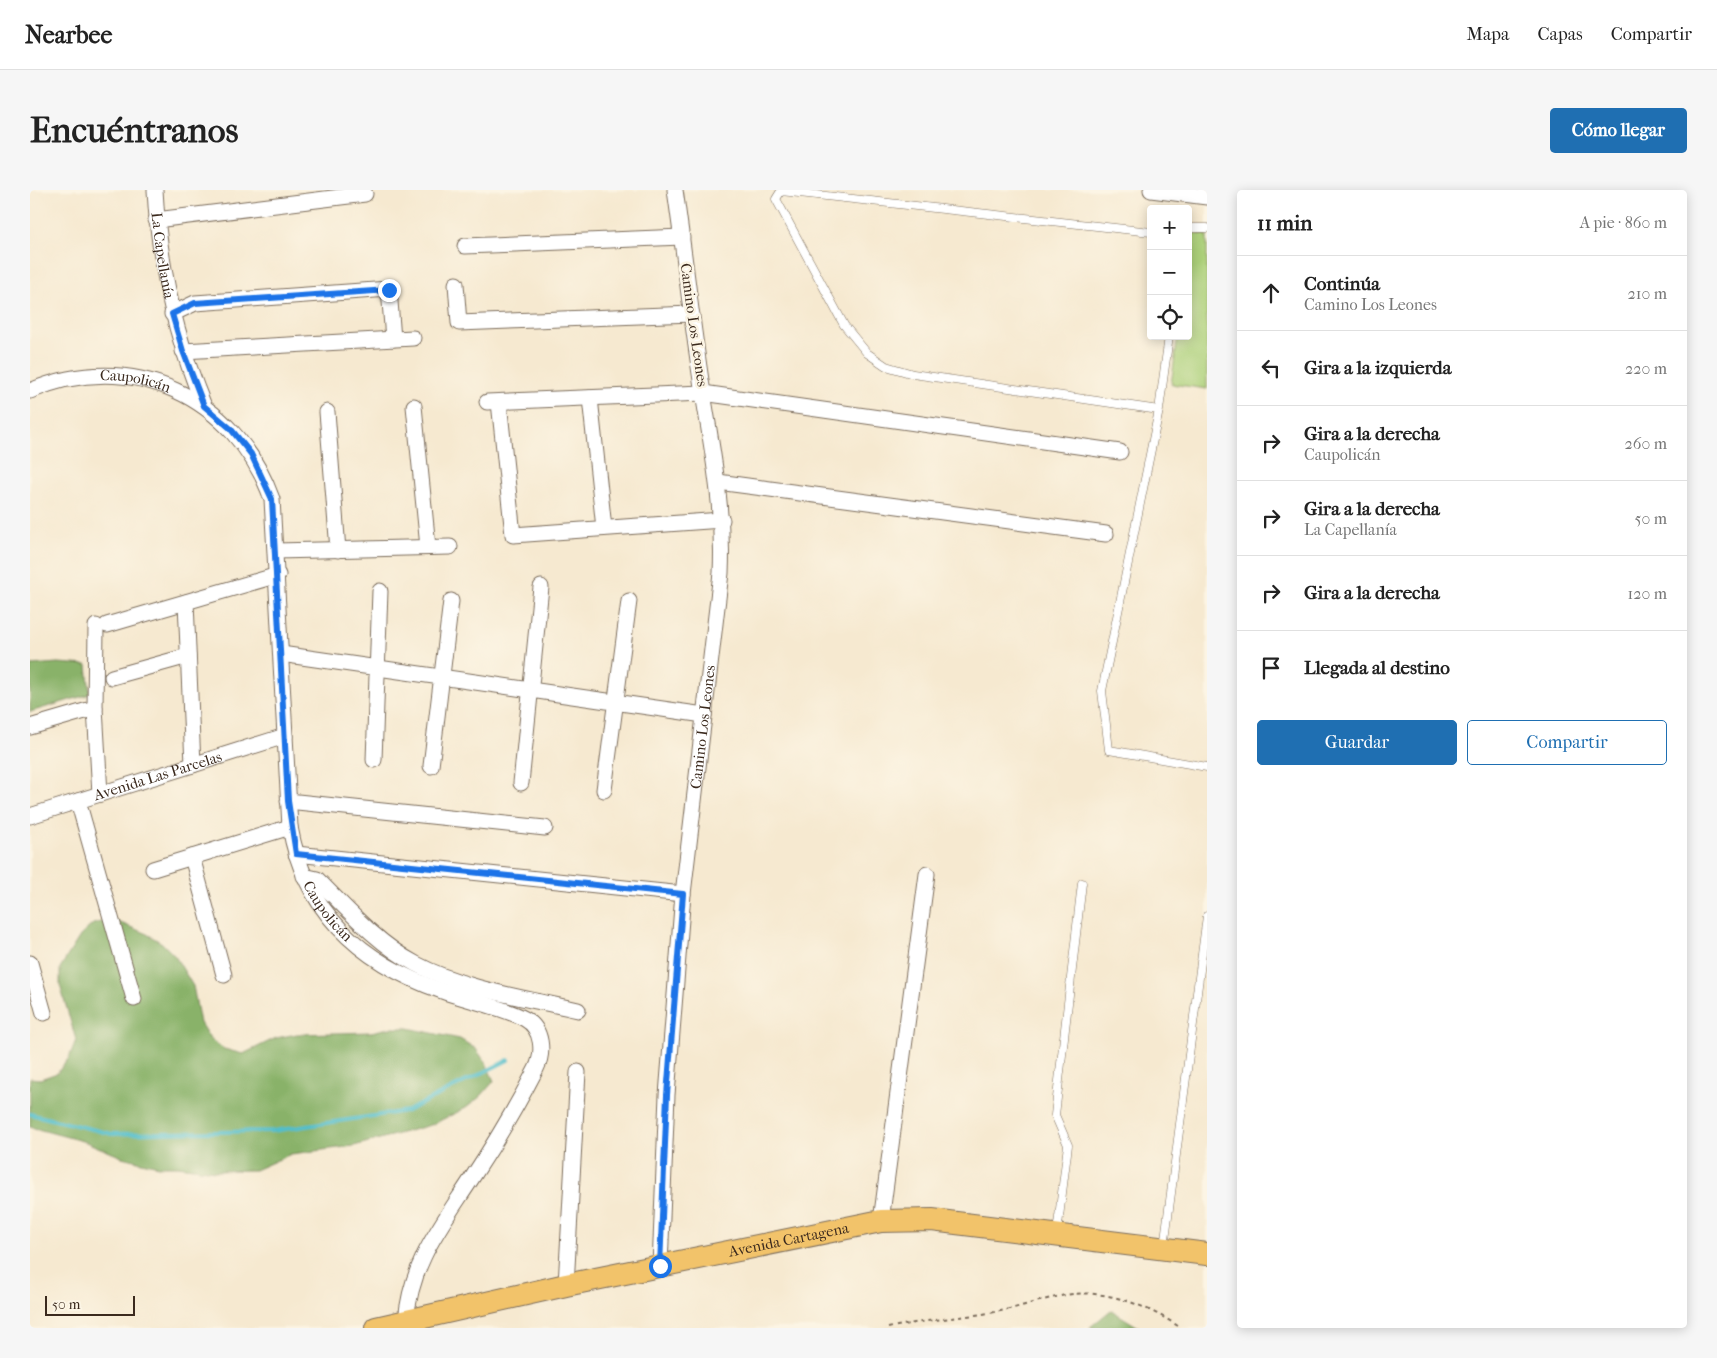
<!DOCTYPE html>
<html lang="es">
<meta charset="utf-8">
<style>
body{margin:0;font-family:"IM FELL French Canon",serif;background:#f6f6f6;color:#222}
.controls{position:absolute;right:15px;top:15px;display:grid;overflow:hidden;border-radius:5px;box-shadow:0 2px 12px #0003}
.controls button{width:45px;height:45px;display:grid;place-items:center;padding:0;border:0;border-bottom:1px solid #e0e0e0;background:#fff;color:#222;font:25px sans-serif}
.scale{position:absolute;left:15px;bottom:12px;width:90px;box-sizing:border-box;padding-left:5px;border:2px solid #3b2a1e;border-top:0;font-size:14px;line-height:18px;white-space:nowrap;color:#3b2a1e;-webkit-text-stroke:4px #fcf5e5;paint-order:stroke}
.stop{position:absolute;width:15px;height:15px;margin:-11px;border:4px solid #1a73e8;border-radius:50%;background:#fff}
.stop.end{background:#1a73e8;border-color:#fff;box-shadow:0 1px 5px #0008}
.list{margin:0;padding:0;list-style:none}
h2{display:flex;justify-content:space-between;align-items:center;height:65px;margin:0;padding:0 20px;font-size:21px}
h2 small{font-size:16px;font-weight:400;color:#767676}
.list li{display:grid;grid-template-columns:32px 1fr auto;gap:15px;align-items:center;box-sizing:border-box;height:75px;padding:0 20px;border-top:1px solid #e0e0e0}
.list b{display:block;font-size:19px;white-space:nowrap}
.list p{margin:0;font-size:16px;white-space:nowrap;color:#767676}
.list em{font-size:16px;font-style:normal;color:#767676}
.actions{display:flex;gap:10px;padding:15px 20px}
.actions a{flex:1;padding:11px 0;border:1px solid #1f6fb2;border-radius:5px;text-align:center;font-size:18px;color:#1f6fb2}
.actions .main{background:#1f6fb2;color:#fff}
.icon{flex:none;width:28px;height:28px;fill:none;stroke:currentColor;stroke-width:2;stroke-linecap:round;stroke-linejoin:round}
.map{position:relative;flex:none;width:1177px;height:1138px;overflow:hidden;border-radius:5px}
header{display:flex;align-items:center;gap:30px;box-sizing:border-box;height:70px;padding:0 25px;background:#fff;border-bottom:1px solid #e0e0e0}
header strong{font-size:24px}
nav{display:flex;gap:28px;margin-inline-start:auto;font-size:18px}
.intro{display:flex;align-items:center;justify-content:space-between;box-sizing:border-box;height:120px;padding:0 30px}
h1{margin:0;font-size:35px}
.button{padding:12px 22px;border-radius:5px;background:#1f6fb2;color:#fff;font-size:18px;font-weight:700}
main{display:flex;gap:30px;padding:0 30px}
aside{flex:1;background:#fff;border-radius:5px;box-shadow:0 2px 12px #0003}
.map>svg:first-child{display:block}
.green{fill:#acd079;stroke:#747d4c}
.forest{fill:#89b269;stroke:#626e44}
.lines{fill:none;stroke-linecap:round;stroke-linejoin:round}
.stream{stroke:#51beca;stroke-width:4}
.lane-casing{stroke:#7c6d5c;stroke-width:9}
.street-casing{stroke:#7c6d5c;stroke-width:17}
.primary-casing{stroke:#7c6d5c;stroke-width:24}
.path{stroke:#7c6d5c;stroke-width:2;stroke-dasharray:4 4;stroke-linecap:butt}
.lane{stroke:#fff;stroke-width:8}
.street{stroke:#fff;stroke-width:15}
.primary{stroke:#f2c36a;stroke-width:22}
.route{stroke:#1a73e8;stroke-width:6}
.labels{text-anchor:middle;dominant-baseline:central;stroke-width:5;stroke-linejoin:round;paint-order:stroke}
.street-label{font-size:15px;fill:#3b2a1e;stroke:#fcf5e5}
</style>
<header>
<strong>Nearbee</strong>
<nav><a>Mapa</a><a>Capas</a><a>Compartir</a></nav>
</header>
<div class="intro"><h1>Encuéntranos</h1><a class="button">Cómo llegar</a></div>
<main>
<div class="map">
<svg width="1177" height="1138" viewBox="0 0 1177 1138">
<rect width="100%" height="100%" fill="#fcf5e5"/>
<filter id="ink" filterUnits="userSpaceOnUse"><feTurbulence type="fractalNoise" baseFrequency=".02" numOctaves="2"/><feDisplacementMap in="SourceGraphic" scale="10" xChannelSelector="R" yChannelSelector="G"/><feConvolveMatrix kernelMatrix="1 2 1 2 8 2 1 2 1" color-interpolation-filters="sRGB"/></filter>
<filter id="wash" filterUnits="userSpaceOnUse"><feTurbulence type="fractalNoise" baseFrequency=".0096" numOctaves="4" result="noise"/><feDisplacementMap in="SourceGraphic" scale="20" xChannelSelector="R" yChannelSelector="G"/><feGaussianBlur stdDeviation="1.12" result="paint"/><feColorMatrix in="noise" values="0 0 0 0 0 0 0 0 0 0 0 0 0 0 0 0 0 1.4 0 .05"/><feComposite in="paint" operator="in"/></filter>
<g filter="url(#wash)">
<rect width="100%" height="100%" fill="#f6e9d0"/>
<path class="green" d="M1163,43L1177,45V199L1141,194L1148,146H1158V78Z"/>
<path class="forest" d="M28,473L57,475L60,504L0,522V475Z
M81,729L117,744L132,753L145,766L163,796L170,833L180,849L194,859L213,864L246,848L267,844L341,842L359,838H378L430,849L446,859L456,873L464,891L451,906L436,918L401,935L324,956L261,964L225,980L185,981L148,976H128L92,967L56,952L0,937V888L10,889L27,883L39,868L46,850L30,795V778L50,746L63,734Z
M1081,1120L1110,1138H1059Z"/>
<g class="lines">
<path class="stream" d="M0,924L82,944L243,941L377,921L478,870"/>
</g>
</g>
<g filter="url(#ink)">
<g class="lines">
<g class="lane-casing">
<path id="lane" d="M1158,38H1177
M1121,42L751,1L746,9L814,135L837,163L856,176L883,184L1129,220
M1139,146L1129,220L1072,501L1079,560L1177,577
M1027,1043L1038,955L1025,925L1052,693
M1134,1057L1177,726"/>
</g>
<g class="street-casing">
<g id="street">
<path id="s1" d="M125,0C129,76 145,146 174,216"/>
<path d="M1121,0L1177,7"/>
<path d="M126,30L335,4"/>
<path d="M435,56L652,47"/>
<path d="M426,94L429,133L662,124"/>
<path d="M142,124L165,113L359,99L363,149"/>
<path d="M153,161L383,148"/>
<path id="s2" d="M0,201C101,158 205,206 242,309L260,637C275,723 332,773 412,801C436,810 473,817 495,829C513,839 514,863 506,879C487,916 465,953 442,988C411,1036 381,1072 376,1131"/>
<path d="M560,208L574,338"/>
<path d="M457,212L673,203L1090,262"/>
<path d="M469,212L483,345L692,330"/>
<path d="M384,216L398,357"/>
<path d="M297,222L308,360"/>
<path d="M688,292L1076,344"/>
<path d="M246,361L420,357"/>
<path d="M156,412L163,575"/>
<path d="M77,435L248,385"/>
<path d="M66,436L65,518L70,604"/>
<path d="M251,464L674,525"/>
<path d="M82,487L158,466"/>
<path d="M0,537L65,518"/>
<path d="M344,570L350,401"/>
<path d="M401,576L421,411"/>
<path d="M491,593L511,397"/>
<path d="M574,600L599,411"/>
<path d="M48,611L104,809"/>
<path d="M258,611L515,638"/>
<path id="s3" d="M0,626L255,546"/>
<path d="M266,664L653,704"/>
<path d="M162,667L194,785"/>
<path d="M123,679L260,637"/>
<path d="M274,686L287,689C317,719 348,754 386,774C433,799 496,808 548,820"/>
<path d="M0,773L14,823"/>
<path d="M851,1031L897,684"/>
<path id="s4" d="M630,1076L637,905L653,704L691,383C694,319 683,265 673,203C662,135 655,68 645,0"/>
<path d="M536,1095L548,882"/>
</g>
</g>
<g class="primary-casing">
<g id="primary">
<path id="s5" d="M346,1138L536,1095L851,1031L902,1030L1177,1064"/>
</g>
</g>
<path class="path" d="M858,1138C894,1130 929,1128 965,1122C989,1118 1012,1109 1036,1105C1076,1098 1118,1116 1151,1138"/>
<use href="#lane" class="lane"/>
<use href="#street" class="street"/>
<use href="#primary" class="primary"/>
</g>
</g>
<g class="lines" filter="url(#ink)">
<path class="route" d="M359,100L165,113L142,124L153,161L174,216L200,238L221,264L242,309L258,611L266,664L653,704L637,905L630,1076"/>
</g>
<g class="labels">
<g class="street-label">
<text stroke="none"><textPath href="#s1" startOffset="66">La Capellanía</textPath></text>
<text transform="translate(664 135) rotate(82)">Camino Los Leones</text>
<text stroke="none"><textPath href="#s2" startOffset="108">Caupolicán</textPath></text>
<text stroke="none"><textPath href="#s4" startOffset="541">Camino Los Leones</textPath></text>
<text stroke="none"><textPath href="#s3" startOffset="134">Avenida Las Parcelas</textPath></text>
<text stroke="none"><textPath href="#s2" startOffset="721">Caupolicán</textPath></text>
<text stroke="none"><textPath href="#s5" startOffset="422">Avenida Cartagena</textPath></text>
</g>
</g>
</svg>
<div class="controls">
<button>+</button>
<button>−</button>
<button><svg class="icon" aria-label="locate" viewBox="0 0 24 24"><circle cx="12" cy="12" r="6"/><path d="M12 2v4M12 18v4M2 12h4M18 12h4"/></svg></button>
</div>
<div class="scale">50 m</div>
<div class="stop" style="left:630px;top:1076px"></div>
<div class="stop end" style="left:359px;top:100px"></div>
</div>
<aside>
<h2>11 min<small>A pie · 860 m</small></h2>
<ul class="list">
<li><svg class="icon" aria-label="ahead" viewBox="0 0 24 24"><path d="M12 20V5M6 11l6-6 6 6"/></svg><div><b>Continúa</b><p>Camino Los Leones</p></div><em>210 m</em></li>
<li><svg class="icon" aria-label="left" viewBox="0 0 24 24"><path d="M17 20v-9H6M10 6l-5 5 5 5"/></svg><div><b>Gira a la izquierda</b></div><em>220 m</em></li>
<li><svg class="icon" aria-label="right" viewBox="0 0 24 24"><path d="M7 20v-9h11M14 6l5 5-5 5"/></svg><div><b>Gira a la derecha</b><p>Caupolicán</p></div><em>260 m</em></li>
<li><svg class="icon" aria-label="right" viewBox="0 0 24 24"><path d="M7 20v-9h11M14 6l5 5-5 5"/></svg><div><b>Gira a la derecha</b><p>La Capellanía</p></div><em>50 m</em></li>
<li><svg class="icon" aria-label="right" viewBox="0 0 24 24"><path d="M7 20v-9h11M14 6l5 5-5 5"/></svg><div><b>Gira a la derecha</b></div><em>120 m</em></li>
<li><svg class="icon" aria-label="arrive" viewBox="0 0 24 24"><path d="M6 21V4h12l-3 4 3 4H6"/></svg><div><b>Llegada al destino</b></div></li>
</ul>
<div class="actions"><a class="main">Guardar</a><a>Compartir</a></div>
</aside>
</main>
